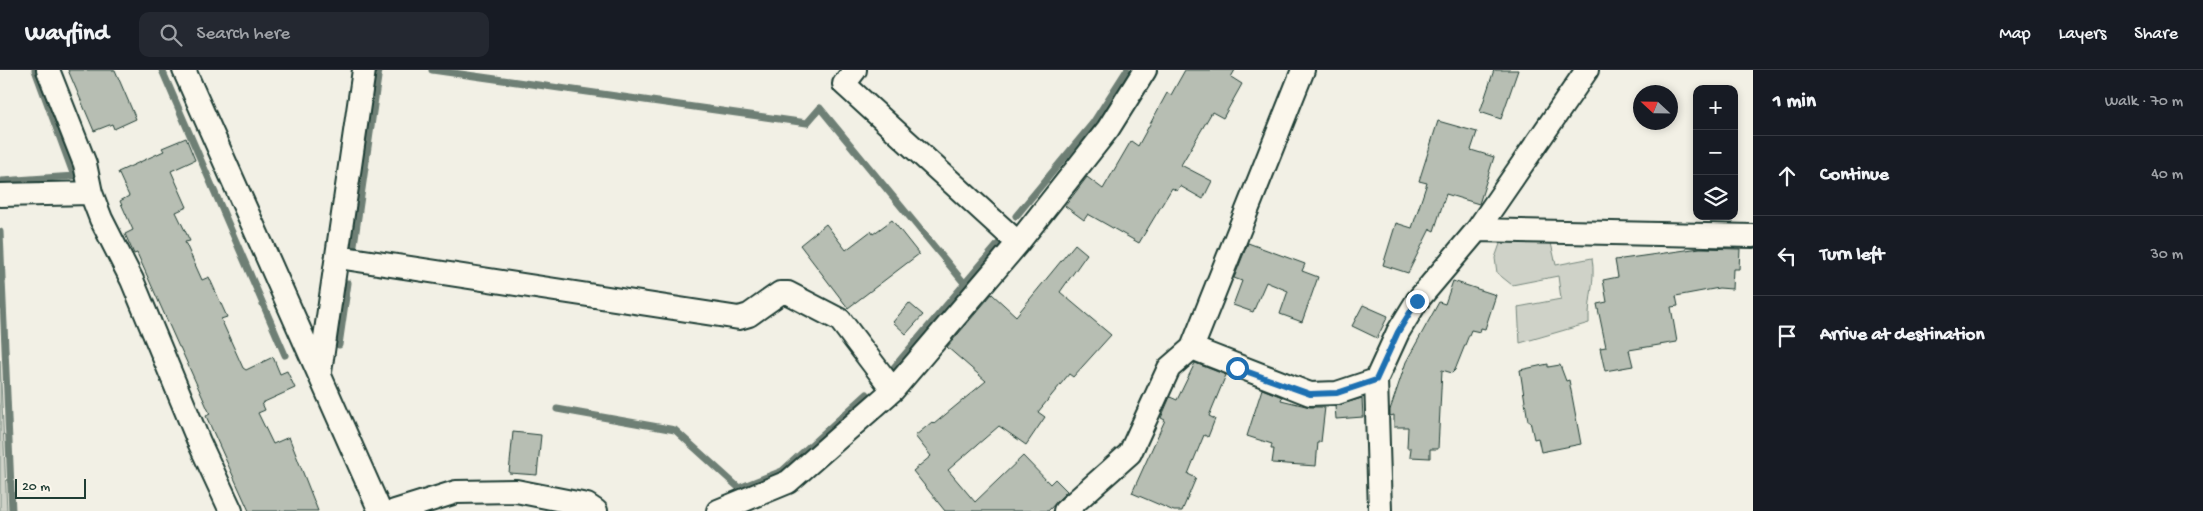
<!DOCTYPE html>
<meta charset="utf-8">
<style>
body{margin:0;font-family:"Gochi Hand",sans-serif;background:#242831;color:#f1f3f6}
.controls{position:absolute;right:15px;top:15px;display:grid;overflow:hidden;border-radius:10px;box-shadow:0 2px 8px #0003}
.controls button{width:45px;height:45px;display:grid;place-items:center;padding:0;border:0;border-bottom:1px solid #363941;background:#171b24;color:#f1f3f6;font:25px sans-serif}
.compass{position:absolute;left:1633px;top:15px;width:45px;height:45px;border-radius:50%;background:#171b24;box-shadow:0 2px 8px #0003;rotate:292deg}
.scale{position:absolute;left:15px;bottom:12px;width:71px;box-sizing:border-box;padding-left:5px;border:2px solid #1f3d34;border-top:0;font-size:14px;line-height:18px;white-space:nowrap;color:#1f3d34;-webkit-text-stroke:4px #fbf7ec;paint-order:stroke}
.stop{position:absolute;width:15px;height:15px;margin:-11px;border:4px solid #1f6fb2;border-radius:50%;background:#fff}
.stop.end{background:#1f6fb2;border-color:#fff;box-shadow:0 1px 5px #0008}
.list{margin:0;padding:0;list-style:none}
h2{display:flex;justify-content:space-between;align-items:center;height:65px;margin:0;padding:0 20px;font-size:21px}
h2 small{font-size:16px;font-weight:400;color:#9ea1a6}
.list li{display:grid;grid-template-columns:32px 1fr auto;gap:15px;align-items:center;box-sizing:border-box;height:80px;padding:0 20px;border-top:1px solid #363941}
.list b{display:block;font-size:19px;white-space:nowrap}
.list em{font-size:16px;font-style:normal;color:#9ea1a6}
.icon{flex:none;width:28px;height:28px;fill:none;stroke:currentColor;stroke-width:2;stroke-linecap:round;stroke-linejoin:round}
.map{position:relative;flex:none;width:1753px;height:441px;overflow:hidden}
header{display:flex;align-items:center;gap:30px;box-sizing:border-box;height:70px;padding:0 25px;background:#171b24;border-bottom:1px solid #363941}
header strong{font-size:24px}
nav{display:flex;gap:28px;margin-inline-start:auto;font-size:18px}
.search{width:350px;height:45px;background:#242831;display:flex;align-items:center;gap:12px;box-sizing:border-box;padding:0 18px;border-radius:10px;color:#9ea1a6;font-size:19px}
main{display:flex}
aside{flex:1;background:#171b24}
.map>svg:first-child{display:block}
.green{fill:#cfd2c8;stroke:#77887e}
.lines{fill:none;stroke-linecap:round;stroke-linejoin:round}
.stream{stroke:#6e7f75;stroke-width:7}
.building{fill:#b7beb3;stroke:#1f3d34}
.minor-casing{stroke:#1f3d34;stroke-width:26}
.minor{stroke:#fbf7ec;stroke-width:22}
.route{stroke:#1f6fb2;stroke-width:6}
</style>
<header>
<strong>Wayfind</strong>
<div class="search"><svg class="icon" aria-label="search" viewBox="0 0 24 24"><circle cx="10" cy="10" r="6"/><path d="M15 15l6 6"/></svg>Search here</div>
<nav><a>Map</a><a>Layers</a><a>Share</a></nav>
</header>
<main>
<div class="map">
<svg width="1753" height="441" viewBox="0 0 1753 441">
<rect width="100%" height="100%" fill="#f2f0e5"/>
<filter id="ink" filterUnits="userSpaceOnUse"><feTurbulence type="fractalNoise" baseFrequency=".02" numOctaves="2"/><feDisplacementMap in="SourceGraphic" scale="10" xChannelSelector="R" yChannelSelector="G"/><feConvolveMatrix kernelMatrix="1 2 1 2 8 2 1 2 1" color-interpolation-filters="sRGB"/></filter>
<g filter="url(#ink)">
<path class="green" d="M1501,171L1551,173L1556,195L1592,188C1596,211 1588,229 1589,253L1520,273L1518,237L1561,229L1558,206L1512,215L1497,203L1495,188Z
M0,290L7,441H0Z"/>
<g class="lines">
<path class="stream" d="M162,0L285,285
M432,0L807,53L820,38L965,214
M2,111L74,106L35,0
M1016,146L1093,53L1127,0
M0,162L12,441
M354,175L379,0
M339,275L348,213
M890,302L1000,172
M557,339L675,360L739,418L782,401L867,324"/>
</g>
<path class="building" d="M68,0H115L136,49L114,59L112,54L94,61Z
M1185,0H1235L1231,7L1242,14L1223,48L1212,42L1181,95L1212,111L1203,129L1180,116L1177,121L1172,118L1139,173L1088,144L1084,150L1065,136L1087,107L1103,119L1131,71L1138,76L1167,23L1171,25Z
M1494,0H1518L1501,49L1480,42Z
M1438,51L1477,62L1471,80L1494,87L1479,134L1446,124L1434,161L1430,159L1408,203L1383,195L1396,153L1412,158L1427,113L1419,111Z
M186,68L195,90L171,101L187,137L176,142L190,171L185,172L202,210L209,207L227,247L221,249L243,298L246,300L273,287L280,304L287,301L295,318L262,333L265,340L258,343L273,374L289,367L318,441H249L206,346L210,344L180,277H179L137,183L134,184L125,164L133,160L120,131L129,126L118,102L164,81L162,78Z
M892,150L919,184L848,238L800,175L826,154L846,180L871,161L873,164Z
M1248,173L1305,194L1302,201L1318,207L1302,252L1280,244L1288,221L1266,212L1253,242L1233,235L1242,211L1234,208Z
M1075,174L1087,184L1060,222L1111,265L1073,307L1069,304L1038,342L1045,347L1026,375L999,356L948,400L975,432L1023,386L1050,414L1055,409L1067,421L1048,441H945L913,401L931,386L915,366L932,352L934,354L986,311L947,277L992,224L1016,246Z
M1700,178L1740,179L1739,199H1733L1732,219L1719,218L1676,226L1678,236L1671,237L1677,272L1629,280L1633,296L1605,301L1600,278L1606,277L1597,234L1607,232L1603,210L1618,207L1615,190Z
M1453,211L1496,225L1485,259L1481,258L1480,262L1471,260L1455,300L1452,303L1442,300L1438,379H1430V388L1410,387L1411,378H1407L1408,357H1394V345L1390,346V340L1406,292L1439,232L1445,234Z
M909,233L923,245L906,264L893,252Z
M1363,235L1388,246L1377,268L1352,256Z
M1195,293L1226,305L1209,346L1215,349L1208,367L1204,365L1188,404L1196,408L1182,441H1174L1132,423L1165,350L1161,348L1170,327L1177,330Z
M1548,294V297L1560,295L1566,311L1569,310L1581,374L1541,382L1538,368L1534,369L1530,351H1528L1520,300Z
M1262,319L1282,327L1281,330L1310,337H1325L1321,372H1318L1316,396L1272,393L1274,379H1271L1272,374L1247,366Z
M1362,328L1363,347L1336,349L1335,336Z
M513,362L541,365L537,405L509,403Z"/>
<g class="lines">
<g class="minor-casing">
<path id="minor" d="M48,0L85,94L91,123L101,149L132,210L199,372L231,441
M184,0L380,441
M855,0L844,14L1018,173
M0,125L91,123
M1477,160L1753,166
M338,187L739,248L749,245L780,223H788L840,250L893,320
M1192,278L1310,324L1337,323L1376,310
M320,302L364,0
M395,441L456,422L516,421L587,435L596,441
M718,441L788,412L893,320L1018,173L1108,59L1145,0
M1065,441L1130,383L1169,298L1192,278L1303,0
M1380,441L1376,310L1398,262L1417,231L1477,160L1587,0"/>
</g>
<use href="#minor" class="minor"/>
</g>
</g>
<g class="lines" filter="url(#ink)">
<path class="route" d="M1237,298L1310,324L1337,323L1376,310L1398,262L1417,231"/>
</g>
</svg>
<div class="controls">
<button>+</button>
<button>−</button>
<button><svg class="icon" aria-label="layers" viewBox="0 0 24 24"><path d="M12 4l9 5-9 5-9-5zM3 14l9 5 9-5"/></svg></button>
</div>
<svg class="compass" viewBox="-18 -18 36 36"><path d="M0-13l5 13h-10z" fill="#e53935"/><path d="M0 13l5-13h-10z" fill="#9ea1a6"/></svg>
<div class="scale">20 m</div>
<div class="stop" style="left:1237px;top:298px"></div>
<div class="stop end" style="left:1417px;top:231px"></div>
</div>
<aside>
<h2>1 min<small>Walk · 70 m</small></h2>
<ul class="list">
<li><svg class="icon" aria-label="ahead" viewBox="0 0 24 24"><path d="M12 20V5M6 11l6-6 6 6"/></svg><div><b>Continue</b></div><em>40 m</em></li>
<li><svg class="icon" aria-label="left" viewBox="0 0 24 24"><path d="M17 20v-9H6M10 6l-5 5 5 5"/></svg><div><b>Turn left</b></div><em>30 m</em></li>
<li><svg class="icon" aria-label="arrive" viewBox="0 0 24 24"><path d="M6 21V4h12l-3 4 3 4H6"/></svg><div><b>Arrive at destination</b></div></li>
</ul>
</aside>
</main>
